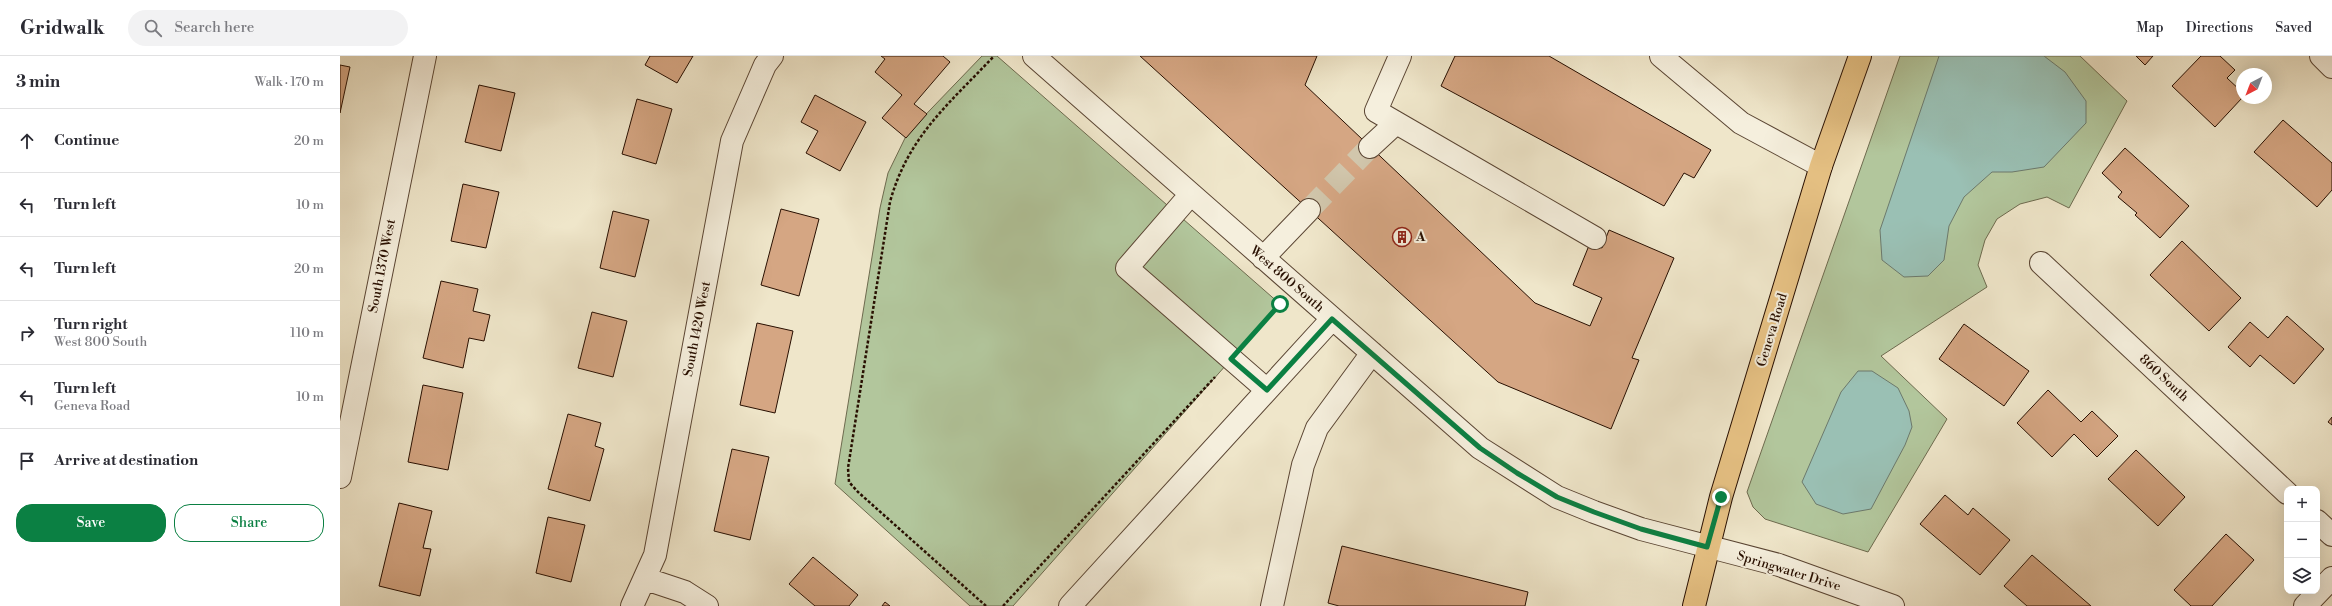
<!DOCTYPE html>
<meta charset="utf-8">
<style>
body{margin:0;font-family:"Libre Bodoni",serif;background:#f2f2f3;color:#2b2b33}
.controls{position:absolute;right:12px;bottom:12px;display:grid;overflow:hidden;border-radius:8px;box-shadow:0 4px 16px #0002}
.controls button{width:36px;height:36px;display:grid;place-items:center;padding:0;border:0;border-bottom:1px solid #e1e1e2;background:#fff;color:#2b2b33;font:20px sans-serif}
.compass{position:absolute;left:1896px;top:12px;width:36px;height:36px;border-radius:50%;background:#fff;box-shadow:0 4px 16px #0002;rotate:222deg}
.stop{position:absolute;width:12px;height:12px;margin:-9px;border:3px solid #0b8043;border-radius:50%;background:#fff}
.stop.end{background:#0b8043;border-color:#fff;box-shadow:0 1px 4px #0008}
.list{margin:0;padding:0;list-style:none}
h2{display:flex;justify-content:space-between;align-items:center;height:52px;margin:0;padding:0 16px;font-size:17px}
h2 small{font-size:13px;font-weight:400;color:#7c7c81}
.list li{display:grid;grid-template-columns:26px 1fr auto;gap:12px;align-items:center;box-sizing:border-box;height:64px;padding:0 16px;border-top:1px solid #e1e1e2}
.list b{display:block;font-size:15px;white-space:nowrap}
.list p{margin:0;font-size:13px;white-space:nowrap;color:#7c7c81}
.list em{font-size:13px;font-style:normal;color:#7c7c81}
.actions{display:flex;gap:8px;padding:12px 16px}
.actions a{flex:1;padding:9px 0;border:1px solid #0b8043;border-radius:16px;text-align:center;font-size:14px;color:#0b8043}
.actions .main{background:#0b8043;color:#fff}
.icon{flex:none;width:22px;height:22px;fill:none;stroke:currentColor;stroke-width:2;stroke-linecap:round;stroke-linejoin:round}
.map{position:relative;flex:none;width:1992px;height:550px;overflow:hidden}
header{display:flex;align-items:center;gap:24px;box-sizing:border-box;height:56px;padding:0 20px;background:#fff;border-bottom:1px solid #e1e1e2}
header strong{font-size:19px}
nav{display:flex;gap:22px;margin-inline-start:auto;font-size:14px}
.search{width:280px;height:36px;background:#f2f2f3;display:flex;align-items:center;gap:10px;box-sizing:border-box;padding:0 14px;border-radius:22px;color:#7c7c81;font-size:15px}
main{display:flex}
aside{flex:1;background:#fff}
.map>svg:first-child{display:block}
.green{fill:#b2c69c;stroke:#6d6a4e}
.water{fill:#9ac0b4;stroke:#6c796c}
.building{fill:#d5a683;stroke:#280f01}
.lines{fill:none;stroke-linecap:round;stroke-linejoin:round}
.minor-tunnel{stroke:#d1c6ac;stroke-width:22;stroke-dasharray:22 11;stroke-linecap:butt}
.minor-casing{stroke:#5a4533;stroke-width:24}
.major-casing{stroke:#280f01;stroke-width:24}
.path{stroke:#280f01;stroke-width:2.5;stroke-dasharray:3 2;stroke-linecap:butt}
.minor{stroke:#f5efdd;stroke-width:22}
.major{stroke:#e8c385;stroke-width:22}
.route{stroke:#0b8043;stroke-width:5}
.labels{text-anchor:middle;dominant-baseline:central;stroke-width:4;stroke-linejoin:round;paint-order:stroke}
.poi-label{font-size:13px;font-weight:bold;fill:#280f01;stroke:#f5efdd;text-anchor:start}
.street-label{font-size:13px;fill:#280f01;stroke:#f5efdd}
</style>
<header>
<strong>Gridwalk</strong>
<div class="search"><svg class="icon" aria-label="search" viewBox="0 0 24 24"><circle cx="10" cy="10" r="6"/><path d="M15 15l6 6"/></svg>Search here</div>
<nav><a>Map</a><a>Directions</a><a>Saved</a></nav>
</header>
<main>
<aside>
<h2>3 min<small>Walk · 170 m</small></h2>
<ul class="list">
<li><svg class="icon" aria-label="ahead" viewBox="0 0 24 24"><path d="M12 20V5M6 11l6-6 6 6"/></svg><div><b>Continue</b></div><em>20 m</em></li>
<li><svg class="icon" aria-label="left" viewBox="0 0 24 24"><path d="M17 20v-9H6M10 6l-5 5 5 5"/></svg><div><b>Turn left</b></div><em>10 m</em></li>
<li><svg class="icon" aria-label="left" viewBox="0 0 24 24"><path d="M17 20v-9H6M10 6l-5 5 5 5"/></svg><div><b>Turn left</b></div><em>20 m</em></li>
<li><svg class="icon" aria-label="right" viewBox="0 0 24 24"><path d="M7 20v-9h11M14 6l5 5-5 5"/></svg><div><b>Turn right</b><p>West 800 South</p></div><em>110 m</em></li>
<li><svg class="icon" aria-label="left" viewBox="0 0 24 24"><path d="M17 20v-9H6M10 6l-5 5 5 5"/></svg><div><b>Turn left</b><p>Geneva Road</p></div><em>10 m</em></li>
<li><svg class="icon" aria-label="arrive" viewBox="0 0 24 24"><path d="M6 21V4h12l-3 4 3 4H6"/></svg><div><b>Arrive at destination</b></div></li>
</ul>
<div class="actions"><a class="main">Save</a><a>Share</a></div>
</aside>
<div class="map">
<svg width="1992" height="550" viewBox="0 0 1992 550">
<rect width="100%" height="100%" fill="#efe6ca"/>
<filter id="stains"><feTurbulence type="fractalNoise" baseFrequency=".005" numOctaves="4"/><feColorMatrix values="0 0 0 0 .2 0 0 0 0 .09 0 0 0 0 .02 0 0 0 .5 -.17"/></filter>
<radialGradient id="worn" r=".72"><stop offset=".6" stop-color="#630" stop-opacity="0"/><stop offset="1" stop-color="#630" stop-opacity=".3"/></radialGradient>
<path class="green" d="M642,0H657L940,248L673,550H630L495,428L540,152L548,117L567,78Z
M1560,0H1740L1787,45L1729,152L1707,141L1680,148L1657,163L1645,184L1638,209L1647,231L1541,300L1607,363L1528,496L1425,463L1413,451L1407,436Z"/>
<path class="water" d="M1599,0H1704L1725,16L1746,45V67L1704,111L1672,116H1652L1624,141L1609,170L1604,204L1588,220L1564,221L1542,204L1540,174Z
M1518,315H1532L1558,332L1569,355L1572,371L1565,389L1531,453L1503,458L1476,448L1462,426L1501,336Z"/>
<path class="building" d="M310,0H353L337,27L305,9Z
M541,0H603L610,6L574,48L587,58L566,82L542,62L562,39L535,16L545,3Z
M800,0H977L965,29L1195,247L1250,270L1262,242L1233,229L1250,187L1262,192L1269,174L1334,202L1292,302L1299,304L1271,373L1158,326Z
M1115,0H1209L1371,94L1354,122L1344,117L1324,150L1101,30Z
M1796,0H1813L1805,9Z
M1861,0H1880L1895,14L1887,22L1902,36V42L1875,71L1832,30Z
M0,9L10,11L0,57Z
M139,29L175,37L161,95L125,86Z
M475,39L526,66L500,115L466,97L478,75L461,66Z
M297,43L332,53L316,108L282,98Z
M1943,64L1992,107V134L1977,151L1914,96Z
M1785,92L1849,150L1820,182L1795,159L1797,157L1778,141L1782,136L1762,117Z
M123,128L159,136L146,192L111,185Z
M441,153L479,163L459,240L421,229Z
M273,155L309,164L295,221L260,212Z
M1842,185L1901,242L1869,275L1810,219Z
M101,225L138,233L133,255L150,259L144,285L129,282L123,312L83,302Z
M252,256L287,265L273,321L238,312Z
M1947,260L1984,293L1954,328L1920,299L1910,311L1888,291L1910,266L1928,282Z
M417,267L453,275L435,357L400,349Z
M1624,268L1689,315L1664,350L1599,303Z
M83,329L123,337L108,414L68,406Z
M1708,334L1741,366L1752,355L1778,380L1757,401L1734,378L1712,401L1677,367Z
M228,358L261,367L255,390L264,393L250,445L208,433Z
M1992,361V369L1988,366Z
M392,393L429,401L410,484L374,475Z
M1796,394L1845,441L1818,470L1768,423Z
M1605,439L1628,459L1633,452L1670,484L1640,519L1580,468Z
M59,447L92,455L83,492L91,493L80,540L39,530Z
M208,461L245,469L231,526L196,517Z
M1886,478L1914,504L1872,550H1851L1834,534Z
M1002,490L1188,536L1185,550H999L988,547Z
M1692,499L1751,550H1687L1664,530Z
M473,501L518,539L509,550H475L449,528Z
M545,546L550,550H542Z"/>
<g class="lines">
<path class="minor-tunnel" d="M969,154L1030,91"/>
<g class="minor-casing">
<path id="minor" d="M694,0L1140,392L1217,441L1254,456L1301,473L1439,509L1553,550
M1060,0L1036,55L1255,182
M1321,0L1401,67L1481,110
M1981,0L1992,11
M1030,91L1056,67
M851,138L787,212L927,334
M923,202L969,154
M1701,207L1947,437
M0,421L85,0
M1977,465L1992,479
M306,523L345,536L367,550
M292,550L315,499L392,85L425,9L432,0
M730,550L992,263
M932,550L963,409L977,372L1032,297
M1965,550L1992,522"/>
</g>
<g class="major-casing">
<path id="major" d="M1354,550L1381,441L1481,110L1520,0"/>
</g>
<path class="path" d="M909,283L939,249
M646,550L518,436L509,426L508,412L550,146C568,80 609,48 654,0
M663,550L875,321"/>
<use href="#minor" class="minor"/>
<use href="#major" class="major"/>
</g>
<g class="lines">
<path class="route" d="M940,248L891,303L927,334L992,263L1140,392L1177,417L1217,441L1254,456L1301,473L1367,491L1381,441"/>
</g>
<defs>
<g id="building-ring" transform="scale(1)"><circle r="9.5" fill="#f5efdd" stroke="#8f2418" stroke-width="1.5"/><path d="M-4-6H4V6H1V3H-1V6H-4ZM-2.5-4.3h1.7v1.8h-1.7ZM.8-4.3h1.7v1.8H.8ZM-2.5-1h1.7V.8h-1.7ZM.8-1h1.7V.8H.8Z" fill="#8f2418"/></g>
</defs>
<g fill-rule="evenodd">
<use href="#building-ring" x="1062" y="181"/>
</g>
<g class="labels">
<g class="poi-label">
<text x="1076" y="181">A</text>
</g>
<g class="street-label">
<text transform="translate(42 210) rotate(-79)">South 1370 West</text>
<text transform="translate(947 223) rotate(41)">West 800 South</text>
<text transform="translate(357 273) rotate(-79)">South 1420 West</text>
<text transform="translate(1432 274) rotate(-73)">Geneva Road</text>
<text transform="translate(1824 322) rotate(43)">860 South</text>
<text transform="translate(1449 515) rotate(17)">Springwater Drive</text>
</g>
</g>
<rect width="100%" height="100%" filter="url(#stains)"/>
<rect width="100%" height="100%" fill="url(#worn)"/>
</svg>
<div class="controls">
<button>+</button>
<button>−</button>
<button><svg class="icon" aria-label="layers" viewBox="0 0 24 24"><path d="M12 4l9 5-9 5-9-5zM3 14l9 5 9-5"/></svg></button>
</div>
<svg class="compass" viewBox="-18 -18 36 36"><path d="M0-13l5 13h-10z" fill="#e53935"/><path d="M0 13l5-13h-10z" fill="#7c7c81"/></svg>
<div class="stop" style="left:940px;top:248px"></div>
<div class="stop end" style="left:1381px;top:441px"></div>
</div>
</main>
